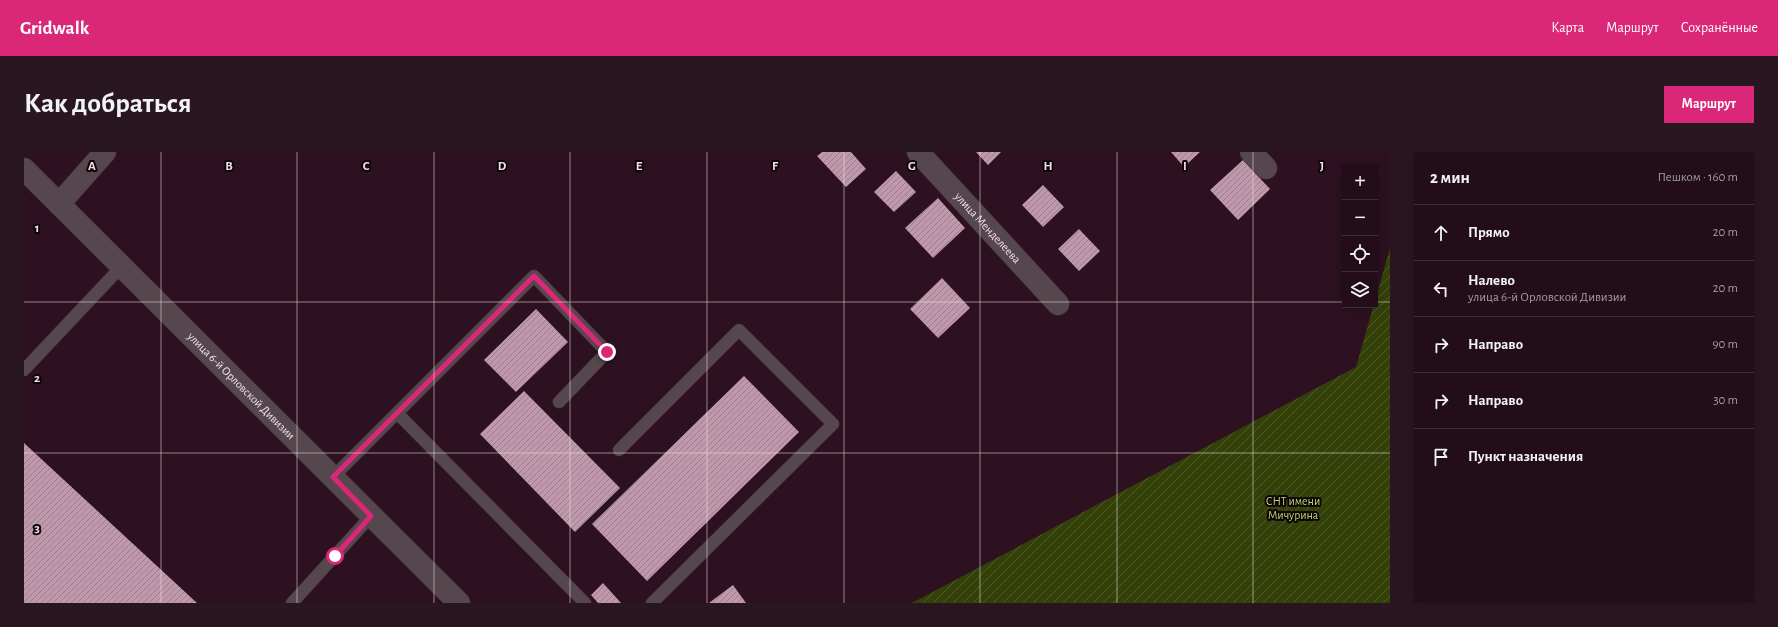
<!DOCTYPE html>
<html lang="ru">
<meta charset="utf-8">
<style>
body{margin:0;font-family:"Alegreya Sans",sans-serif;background:#2a1621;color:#f1f3f6}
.controls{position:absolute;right:12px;top:12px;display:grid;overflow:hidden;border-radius:0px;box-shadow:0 2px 10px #0003}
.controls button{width:36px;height:36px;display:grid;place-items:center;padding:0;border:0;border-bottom:1px solid #3f2d37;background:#220d18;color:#f1f3f6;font:20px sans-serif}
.stop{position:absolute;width:12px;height:12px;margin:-9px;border:3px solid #db2777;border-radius:50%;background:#fff}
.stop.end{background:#db2777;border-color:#fff;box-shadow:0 1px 4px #0008}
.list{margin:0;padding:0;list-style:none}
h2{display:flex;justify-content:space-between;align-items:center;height:52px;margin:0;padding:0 16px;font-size:17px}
h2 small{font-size:13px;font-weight:400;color:#a29ca2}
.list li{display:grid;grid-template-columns:26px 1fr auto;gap:12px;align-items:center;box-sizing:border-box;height:56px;padding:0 16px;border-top:1px solid #3f2d37}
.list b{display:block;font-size:15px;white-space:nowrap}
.list p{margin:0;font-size:13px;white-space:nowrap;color:#a29ca2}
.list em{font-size:13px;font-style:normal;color:#a29ca2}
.icon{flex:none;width:22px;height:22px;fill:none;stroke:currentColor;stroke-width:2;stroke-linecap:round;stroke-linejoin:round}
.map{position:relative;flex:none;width:1366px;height:451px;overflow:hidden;border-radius:0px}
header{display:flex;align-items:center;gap:24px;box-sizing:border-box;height:56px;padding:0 20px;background:#db2777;color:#fff}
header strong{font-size:19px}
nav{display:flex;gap:22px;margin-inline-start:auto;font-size:14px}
.intro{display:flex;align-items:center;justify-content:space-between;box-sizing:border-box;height:96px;padding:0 24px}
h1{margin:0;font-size:28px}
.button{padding:10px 18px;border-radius:0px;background:#db2777;color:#fff;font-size:14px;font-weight:700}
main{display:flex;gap:24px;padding:0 24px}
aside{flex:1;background:#220d18;border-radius:0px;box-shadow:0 2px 10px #0003}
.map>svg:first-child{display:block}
.garden{fill:url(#garden-furrows)}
.building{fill:url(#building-hatch)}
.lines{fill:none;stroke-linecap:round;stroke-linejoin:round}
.service-casing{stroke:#492e3c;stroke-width:13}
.minor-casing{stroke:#492e3c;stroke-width:23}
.tertiary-casing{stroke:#492e3c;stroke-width:23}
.service{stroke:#55474d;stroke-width:12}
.minor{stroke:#55474d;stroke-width:22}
.tertiary{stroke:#55474d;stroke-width:22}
.route{stroke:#db2777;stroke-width:5}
.grid{fill:none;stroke:#f2dee7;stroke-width:1;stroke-opacity:0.55}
.labels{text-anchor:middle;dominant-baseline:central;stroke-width:4;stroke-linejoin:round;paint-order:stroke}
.street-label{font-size:12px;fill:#f2dee7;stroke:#0e0408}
.park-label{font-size:12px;fill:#b6d66f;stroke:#0e0408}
.grid-label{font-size:13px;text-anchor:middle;font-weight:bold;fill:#f2dee7;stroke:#0e0408;stroke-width:4;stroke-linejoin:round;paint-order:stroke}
</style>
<header>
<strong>Gridwalk</strong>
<nav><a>Карта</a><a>Маршрут</a><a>Сохранённые</a></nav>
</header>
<div class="intro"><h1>Как добраться</h1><a class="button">Маршрут</a></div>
<main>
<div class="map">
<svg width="1366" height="451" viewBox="0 0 1366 451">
<defs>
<pattern id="garden-furrows" width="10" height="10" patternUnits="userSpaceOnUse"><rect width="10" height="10" fill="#334109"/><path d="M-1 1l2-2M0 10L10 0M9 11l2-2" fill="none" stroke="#515c2d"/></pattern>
<pattern id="building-hatch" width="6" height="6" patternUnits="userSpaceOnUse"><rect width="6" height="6" fill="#bf99ab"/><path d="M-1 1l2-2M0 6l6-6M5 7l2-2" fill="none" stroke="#9c7f8c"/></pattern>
</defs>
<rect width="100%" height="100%" fill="#2d1120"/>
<path class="garden" d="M1366,96V451H888L1332,215Z"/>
<path class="building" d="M798,0H827L842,17L822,35L793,4Z
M952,0H977L964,13Z
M1147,0H1176L1160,15Z
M1219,8L1246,37L1214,68L1186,38Z
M872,19L892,40L870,60L850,40Z
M1019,33L1040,55L1019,75L998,53Z
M914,46L941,76L909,106L881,76Z
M1055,77L1076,99L1055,119L1034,97Z
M918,126L946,156L914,186L886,157Z
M512,157L544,190L492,240L460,208Z
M720,224L775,280L623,429L568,372Z
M500,239L596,336L551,380L456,282Z
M0,291L173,451H0Z
M579,431L597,451H574L567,443Z
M709,433L722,451H685Z"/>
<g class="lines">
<g class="service-casing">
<path id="service" d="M0,218L98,114
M373,261L561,451
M595,298L715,178L809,272L628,451
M309,325L510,124L583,200L535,250
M268,451L347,364"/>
</g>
<g class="minor-casing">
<g id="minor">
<path id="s1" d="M894,0L1034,152"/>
<path d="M1227,0L1242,16"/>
<path d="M35,52L81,0"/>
</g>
</g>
<g class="tertiary-casing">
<g id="tertiary">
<path id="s2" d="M0,17L435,451"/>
</g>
</g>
<use href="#service" class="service"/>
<use href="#minor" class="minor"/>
<use href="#tertiary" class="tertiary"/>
</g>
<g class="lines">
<path class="route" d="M311,404L347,364L309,325L510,124L583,200"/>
</g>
<path class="grid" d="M137,0V451M273,0V451M410,0V451M546,0V451M683,0V451M820,0V451M956,0V451M1093,0V451M1229,0V451M0,150H1321M1351,150H1366M0,301H1366"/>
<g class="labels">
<g class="street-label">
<text stroke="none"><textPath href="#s1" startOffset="103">улица Менделеева</textPath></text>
<text stroke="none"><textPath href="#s2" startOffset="307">улица 6-й Орловской Дивизии</textPath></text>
</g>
<g class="park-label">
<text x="1269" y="349">СНТ имени<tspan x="1269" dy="14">Мичурина</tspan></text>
</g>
</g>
<g class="grid-label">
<text x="68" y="18">A</text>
<text x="205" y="18">B</text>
<text x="342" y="18">C</text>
<text x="478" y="18">D</text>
<text x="615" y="18">E</text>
<text x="751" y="18">F</text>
<text x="888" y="18">G</text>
<text x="1024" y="18">H</text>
<text x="1161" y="18">I</text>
<text x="1298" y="18">J</text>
<text x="13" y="80">1</text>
<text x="13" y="230">2</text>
<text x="13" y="380">3</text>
</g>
</svg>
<div class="controls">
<button>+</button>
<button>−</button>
<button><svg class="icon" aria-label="locate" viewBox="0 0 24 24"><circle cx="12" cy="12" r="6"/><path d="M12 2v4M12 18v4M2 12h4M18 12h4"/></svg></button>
<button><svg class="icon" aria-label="layers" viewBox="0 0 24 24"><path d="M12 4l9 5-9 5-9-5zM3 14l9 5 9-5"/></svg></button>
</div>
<div class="stop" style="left:311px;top:404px"></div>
<div class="stop end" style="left:583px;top:200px"></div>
</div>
<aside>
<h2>2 мин<small>Пешком · 160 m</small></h2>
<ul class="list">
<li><svg class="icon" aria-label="ahead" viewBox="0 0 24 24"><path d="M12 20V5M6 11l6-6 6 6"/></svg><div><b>Прямо</b></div><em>20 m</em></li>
<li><svg class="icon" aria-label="left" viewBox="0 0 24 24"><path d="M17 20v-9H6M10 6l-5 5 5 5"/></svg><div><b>Налево</b><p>улица 6-й Орловской Дивизии</p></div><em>20 m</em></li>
<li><svg class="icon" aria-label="right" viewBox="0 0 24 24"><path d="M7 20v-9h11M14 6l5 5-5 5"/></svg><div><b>Направо</b></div><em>90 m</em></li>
<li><svg class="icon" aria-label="right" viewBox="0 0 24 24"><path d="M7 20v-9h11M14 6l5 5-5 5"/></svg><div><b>Направо</b></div><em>30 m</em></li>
<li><svg class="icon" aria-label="arrive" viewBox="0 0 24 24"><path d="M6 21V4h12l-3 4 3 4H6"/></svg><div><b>Пункт назначения</b></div></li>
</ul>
</aside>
</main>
